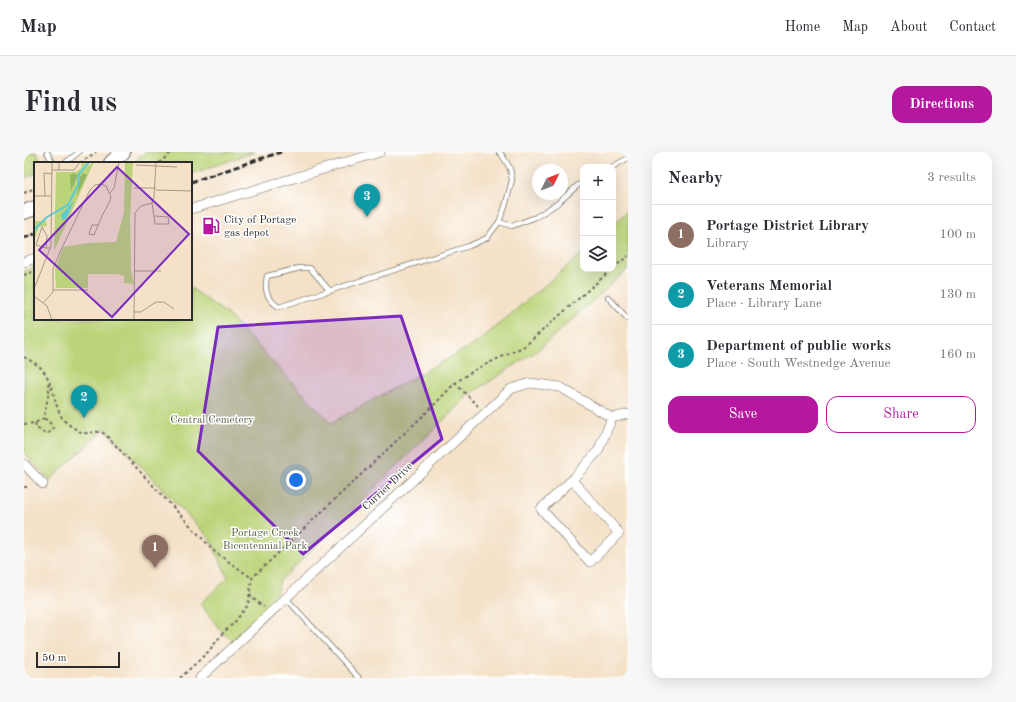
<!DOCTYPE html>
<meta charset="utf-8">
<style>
body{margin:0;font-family:"Old Standard TT",serif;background:#f7f7f7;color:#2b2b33}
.controls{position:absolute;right:12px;top:12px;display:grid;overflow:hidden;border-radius:8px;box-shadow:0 4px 16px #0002}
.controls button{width:36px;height:36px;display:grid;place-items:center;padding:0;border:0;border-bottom:1px solid #e1e1e2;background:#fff;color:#2b2b33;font:20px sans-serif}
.compass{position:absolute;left:508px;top:12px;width:36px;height:36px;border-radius:50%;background:#fff;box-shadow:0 4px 16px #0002;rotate:47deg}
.scale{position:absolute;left:12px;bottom:10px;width:84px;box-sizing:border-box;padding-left:4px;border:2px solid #2b2b2b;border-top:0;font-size:11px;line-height:14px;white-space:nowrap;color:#2b2b2b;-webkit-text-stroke:3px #fff;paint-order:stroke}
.you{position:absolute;left:272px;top:328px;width:14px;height:14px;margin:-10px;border:3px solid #fff;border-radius:50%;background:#1a73e8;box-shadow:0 0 0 6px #1a73e833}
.badge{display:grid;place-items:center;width:26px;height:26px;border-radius:50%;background:#b5179e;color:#fff;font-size:13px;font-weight:700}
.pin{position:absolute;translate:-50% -33px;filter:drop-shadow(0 1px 2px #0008)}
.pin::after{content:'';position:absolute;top:21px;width:14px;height:12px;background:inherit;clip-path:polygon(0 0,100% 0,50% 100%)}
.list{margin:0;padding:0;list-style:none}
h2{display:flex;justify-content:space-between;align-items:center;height:52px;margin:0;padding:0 16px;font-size:17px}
h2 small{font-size:13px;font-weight:400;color:#7c7c81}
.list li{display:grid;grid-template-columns:26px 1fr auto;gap:12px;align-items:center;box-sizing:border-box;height:60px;padding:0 16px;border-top:1px solid #e1e1e2}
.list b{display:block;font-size:15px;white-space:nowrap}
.list p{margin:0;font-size:13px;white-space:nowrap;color:#7c7c81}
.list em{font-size:13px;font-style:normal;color:#7c7c81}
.actions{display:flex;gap:8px;padding:12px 16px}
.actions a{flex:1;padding:9px 0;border:1px solid #b5179e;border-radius:12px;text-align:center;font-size:14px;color:#b5179e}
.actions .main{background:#b5179e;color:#fff}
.icon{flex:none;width:22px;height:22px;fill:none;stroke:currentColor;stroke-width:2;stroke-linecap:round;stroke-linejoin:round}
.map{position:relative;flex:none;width:604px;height:526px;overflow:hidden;border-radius:12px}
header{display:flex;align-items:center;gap:24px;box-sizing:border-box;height:56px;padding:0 20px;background:#fff;border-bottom:1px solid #e1e1e2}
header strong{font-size:19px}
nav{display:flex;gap:22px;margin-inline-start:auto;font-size:14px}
.intro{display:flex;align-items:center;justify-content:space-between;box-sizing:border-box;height:96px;padding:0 24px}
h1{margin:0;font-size:28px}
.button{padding:10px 18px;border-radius:12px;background:#b5179e;color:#fff;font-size:14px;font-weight:700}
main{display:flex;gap:24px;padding:0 24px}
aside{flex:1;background:#fff;border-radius:12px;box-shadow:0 4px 16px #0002}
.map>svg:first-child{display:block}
.green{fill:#bbd479;stroke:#738052}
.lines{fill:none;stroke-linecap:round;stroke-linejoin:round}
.service-casing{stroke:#716b62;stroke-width:6}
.minor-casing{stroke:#716b62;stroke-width:10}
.primary-casing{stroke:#716b62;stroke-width:16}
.path{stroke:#716b62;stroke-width:2;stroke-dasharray:3 3;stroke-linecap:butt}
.service{stroke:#fff;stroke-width:4.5}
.minor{stroke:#fff;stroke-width:9}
.primary{stroke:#fff;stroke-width:14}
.rail{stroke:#2b2b2b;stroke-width:3;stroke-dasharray:6 3;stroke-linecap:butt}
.marked{fill:#7b2cbf;fill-opacity:0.2;stroke:#7b2cbf;stroke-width:3;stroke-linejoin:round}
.labels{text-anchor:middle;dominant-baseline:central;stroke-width:3;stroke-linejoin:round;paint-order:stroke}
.poi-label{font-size:11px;fill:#2b2b2b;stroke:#fff;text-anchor:start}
.park-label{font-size:11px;fill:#565e42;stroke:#fff}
.street-label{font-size:11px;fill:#2b2b2b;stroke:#fff}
.inset-river{fill:none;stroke:#5dcad1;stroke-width:2}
.inset-road{fill:none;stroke:#a49889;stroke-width:1}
.view{fill:#7b2cbf;fill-opacity:0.15;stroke:#7b2cbf;stroke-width:2}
.inset-edge{fill:none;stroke:#2b2b2b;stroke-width:2}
</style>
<header>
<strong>Map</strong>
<nav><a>Home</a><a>Map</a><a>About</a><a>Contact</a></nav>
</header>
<div class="intro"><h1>Find us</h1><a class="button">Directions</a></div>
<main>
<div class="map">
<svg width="604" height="526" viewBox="0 0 604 526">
<rect width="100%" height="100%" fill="#fff"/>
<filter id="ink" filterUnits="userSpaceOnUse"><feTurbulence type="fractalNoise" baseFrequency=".025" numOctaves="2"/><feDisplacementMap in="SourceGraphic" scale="8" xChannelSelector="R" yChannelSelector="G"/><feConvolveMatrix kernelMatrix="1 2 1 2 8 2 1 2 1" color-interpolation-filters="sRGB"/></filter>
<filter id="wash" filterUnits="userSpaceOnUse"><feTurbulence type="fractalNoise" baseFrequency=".012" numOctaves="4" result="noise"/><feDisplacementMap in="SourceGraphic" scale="16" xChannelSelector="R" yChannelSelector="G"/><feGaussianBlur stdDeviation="0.9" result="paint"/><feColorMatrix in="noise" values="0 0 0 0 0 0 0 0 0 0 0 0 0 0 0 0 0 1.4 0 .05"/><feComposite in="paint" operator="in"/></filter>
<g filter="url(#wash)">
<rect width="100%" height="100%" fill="#f4e1c7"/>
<path class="green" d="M0,0H12L18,11H11V22L0,26Z
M121,0H230L167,22V11H109Z
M604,58V117L514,198L445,243L256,429L246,461L212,492L199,481L176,452L204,426L186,387L81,277L26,328L0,301V119L11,114V167H167V136L203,162L307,271L454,190L559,101V117H589V73Z"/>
</g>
<g filter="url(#ink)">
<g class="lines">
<g class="service-casing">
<path id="service" d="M23,0L29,11
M41,11L55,0
M588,15L604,6
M475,70L488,74L512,65L534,51L554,33L559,31
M306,139L286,116H276L243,124C240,139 243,147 255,155L445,94L463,86L475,70L481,55L488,28L486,16L478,3L475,0
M584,145L604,167
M262,446L335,526"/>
</g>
<g class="minor-casing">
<path id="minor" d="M167,57L356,0
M0,110L11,106
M0,312L19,332
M548,328L595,381L566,410L517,357L548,328L574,299L588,266
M176,526L487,237L506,231L536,235L588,266L604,262"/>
</g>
<g class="primary-casing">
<path id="primary" d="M87,11L99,0
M0,60L11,56"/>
</g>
<path class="path" d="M56,11L72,0
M135,11L148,0
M0,41L11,36
M589,116L604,104
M0,123L11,119
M0,205C5,208 11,211 16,215C32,230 29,262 44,272C48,275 56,280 60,281C69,282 71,277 81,282L191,400L228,426
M431,231L454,254
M11,271L13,276L21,282L26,280L29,276L26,271L20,266
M0,272L11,271L20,266L25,239L24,229
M0,335H3
M226,442L232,449L240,455
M156,526L184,500L199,481L210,471L224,453L228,426L406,257L431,231L452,217L501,194L588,117"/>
<use href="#service" class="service"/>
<use href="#minor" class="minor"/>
<use href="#primary" class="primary"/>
<path class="rail" d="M167,30L257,0
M0,86L11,82"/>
</g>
</g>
<path class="marked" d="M377,164L418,287L279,402L174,299L194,175Z"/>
<defs>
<g id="fuel-bare" transform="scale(1.38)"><path d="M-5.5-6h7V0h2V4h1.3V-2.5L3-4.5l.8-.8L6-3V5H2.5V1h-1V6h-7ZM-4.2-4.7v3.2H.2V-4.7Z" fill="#b5179e" stroke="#fff" stroke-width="2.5" paint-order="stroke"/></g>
</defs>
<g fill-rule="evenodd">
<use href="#fuel-bare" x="187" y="74"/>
</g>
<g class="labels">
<g class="poi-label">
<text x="200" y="68">City of Portage<tspan x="200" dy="13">gas depot</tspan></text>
</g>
<g class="park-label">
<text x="188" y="268">Central Cemetery</text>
<text x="241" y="381">Portage Creek<tspan x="241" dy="13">Bicentennial Park</tspan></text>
</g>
<g class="street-label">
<text transform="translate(364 335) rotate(-43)">Currier Drive</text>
</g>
</g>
<g transform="translate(10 10)">
<rect width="158" height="158" fill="#f4e1c7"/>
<path d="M48,0H53L45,10L60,0L20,89L22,10H42L47,6ZM91,0H99L96,58L97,108L100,122L90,121V114L83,112H54V126H22L21,107L29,85L54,81L82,80L90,50ZM0,59H12L13,64L5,65L0,78Z" fill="#bbd479"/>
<path d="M39,11L44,13L37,29L36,13ZM49,11L53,13L43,33L46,15Z" fill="#94b669"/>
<path d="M40,39L32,57L28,58L27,53Z" fill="#5dcad1"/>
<path class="inset-river" d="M0,68L13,55L34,43L44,23L45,12L55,0"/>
<path class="inset-road" d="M102,3L143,5M18,8H25V0M25,8H40L46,0M100,26H122M122,28L158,29M76,31L80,26L85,0M0,34H17M11,34L10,11L18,12M118,41L121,62H135L134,55L121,54M12,86L13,74L8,65L2,83L12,86H16M101,109H127M0,127L17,84L18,0M19,128H54M0,134L13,144L18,158M10,140L19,130V107L26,90L56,28L61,23L67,22L72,24L77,35L76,39L68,54L60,73L55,72L58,63H64M100,150H107L122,140H130L140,147M100,158L101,51L107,44L118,41L120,36L122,0"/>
<path class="view" d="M83,5L155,72L78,155L5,88Z"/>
<rect width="158" height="158" class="inset-edge"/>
</g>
</svg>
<div class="controls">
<button>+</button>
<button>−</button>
<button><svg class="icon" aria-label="layers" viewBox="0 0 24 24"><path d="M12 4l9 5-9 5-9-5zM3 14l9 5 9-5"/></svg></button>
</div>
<svg class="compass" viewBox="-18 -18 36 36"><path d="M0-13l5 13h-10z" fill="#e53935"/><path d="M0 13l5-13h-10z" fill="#7c7c81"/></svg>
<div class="scale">50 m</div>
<div class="you"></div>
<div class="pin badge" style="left:131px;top:416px;background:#8d6e63">1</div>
<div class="pin badge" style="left:60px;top:266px;background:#0f9aa8">2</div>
<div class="pin badge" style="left:343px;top:65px;background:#0f9aa8">3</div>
</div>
<aside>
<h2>Nearby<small>3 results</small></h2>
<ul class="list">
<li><span class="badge" style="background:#8d6e63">1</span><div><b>Portage District Library</b><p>Library</p></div><em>100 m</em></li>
<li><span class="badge" style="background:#0f9aa8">2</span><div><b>Veterans Memorial</b><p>Place · Library Lane</p></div><em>130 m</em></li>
<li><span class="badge" style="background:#0f9aa8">3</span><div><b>Department of public works</b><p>Place · South Westnedge Avenue</p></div><em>160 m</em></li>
</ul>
<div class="actions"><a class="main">Save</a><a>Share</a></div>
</aside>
</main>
